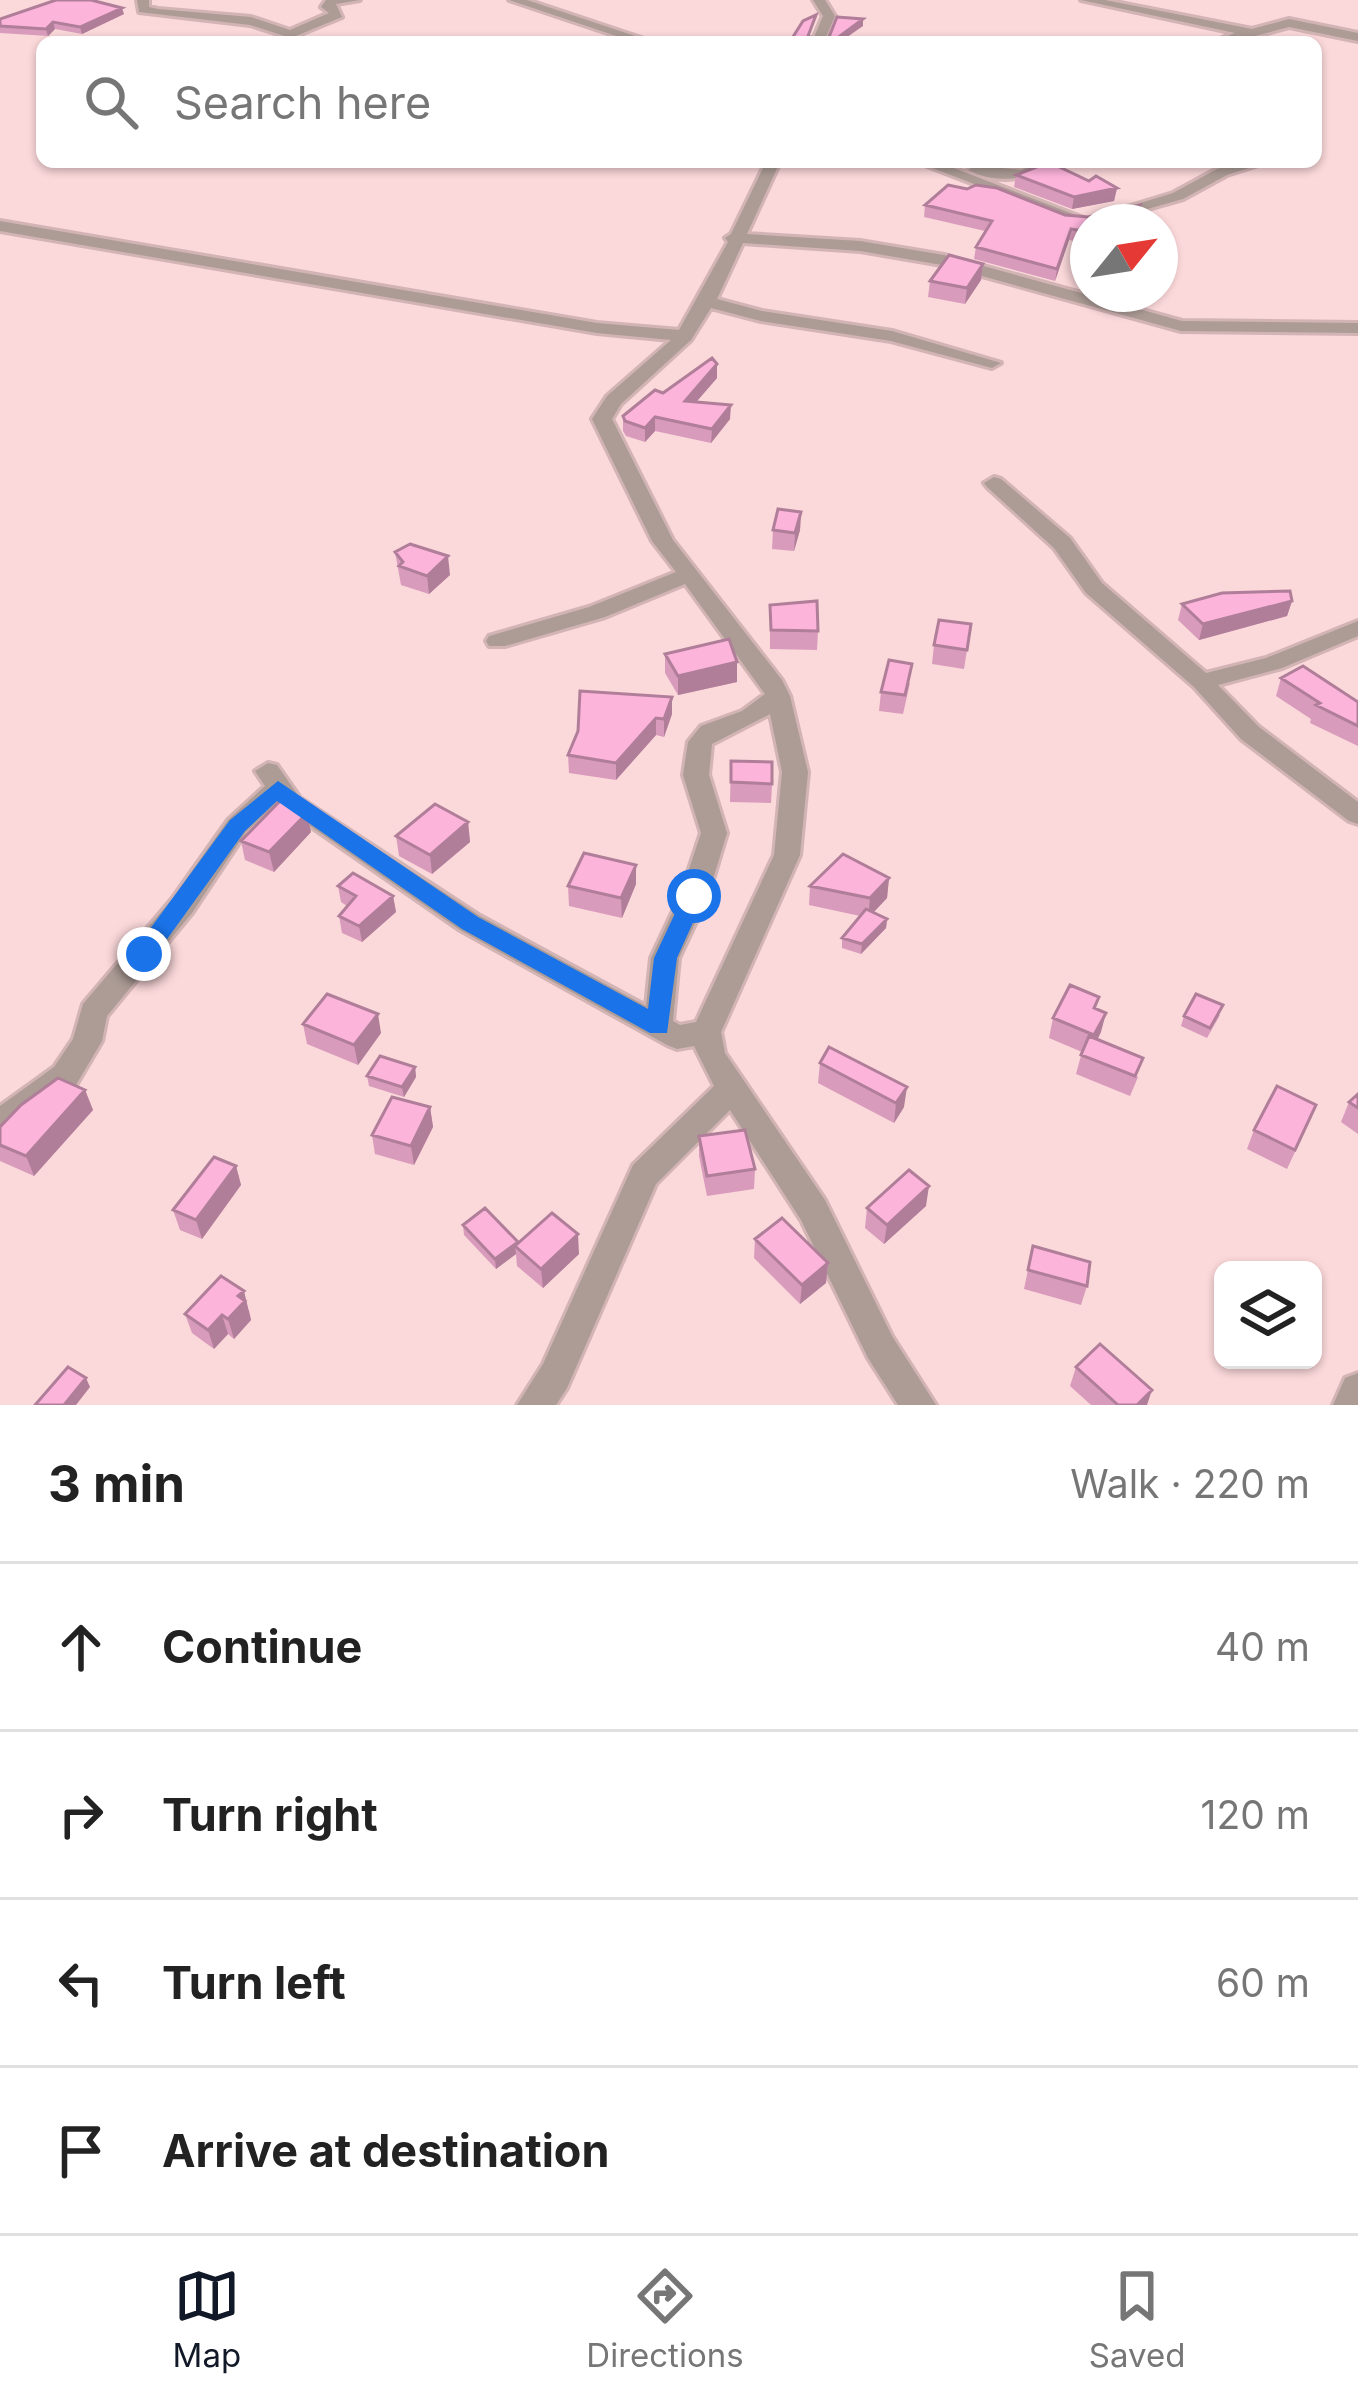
<!DOCTYPE html>
<meta charset="utf-8">
<style>
body{margin:0;font-family:Inter,sans-serif;background:#f6f6f6;color:#222}
.controls{position:absolute;right:36px;bottom:36px;display:grid;overflow:hidden;border-radius:18px;box-shadow:0 3px 9px #0004}
.controls button{width:108px;height:108px;display:grid;place-items:center;padding:0;border:0;border-bottom:3px solid #e0e0e0;background:#fff;color:#222;font:60px sans-serif}
.compass{position:absolute;left:1070px;top:204px;width:108px;height:108px;border-radius:50%;background:#fff;box-shadow:0 3px 9px #0004;rotate:60deg}
.stop{position:absolute;width:36px;height:36px;margin:-27px;border:9px solid #1a73e8;border-radius:50%;background:#fff}
.stop.end{background:#1a73e8;border-color:#fff;box-shadow:0 3px 12px #0008}
.list{margin:0;padding:0;list-style:none}
h2{display:flex;justify-content:space-between;align-items:center;height:156px;margin:0;padding:0 48px;font-size:51px}
h2 small{font-size:39px;font-weight:400;color:#767676}
.list li{display:grid;grid-template-columns:78px 1fr auto;gap:36px;align-items:center;box-sizing:border-box;height:168px;padding:0 48px;border-top:3px solid #e0e0e0}
.list b{display:block;font-size:45px;white-space:nowrap}
.list em{font-size:39px;font-style:normal;color:#767676}
.icon{flex:none;width:66px;height:66px;fill:none;stroke:currentColor;stroke-width:2;stroke-linecap:round;stroke-linejoin:round}
.map{position:relative;flex:none;width:1358px;height:1405px;overflow:hidden}
.search{position:absolute;background:#fff;box-shadow:0 3px 9px #0004;left:36px;right:36px;top:36px;height:132px;display:flex;align-items:center;gap:30px;box-sizing:border-box;padding:0 42px;border-radius:18px;color:#767676;font-size:45px}
.sheet{height:828px;background:#fff}
nav{display:flex;justify-content:space-around;align-items:center;box-sizing:border-box;height:168px;border-top:3px solid #e0e0e0;background:#fff;font-size:33px;color:#767676}
nav a{display:grid;justify-items:center;gap:6px}
nav .on{color:#111827}
.map>svg:first-child{display:block}
.lines{fill:none;stroke-linecap:round;stroke-linejoin:round}
.minor-casing{stroke:#d3b4b5;stroke-width:6}
.minor{fill:#ad9c96;fill-rule:evenodd}
.wall{fill:#d99bbc}
.shaded-wall{fill:#b07e99}
.building{fill:#fcb4db;stroke:#b07e99;stroke-width:3}
.route{fill:#1a73e8}
</style>
<div class="map">
<svg width="1358" height="1405" viewBox="0 0 1358 1405">
<rect width="100%" height="100%" fill="#fbd8da"/>
<g class="lines">
<g class="minor-casing">
<path id="minor" d="M137,0H149V7L158,9L251,17L290,30L329,13L321,7L326,0H360L336,4L342,17L291,38L250,25L139,12Z
M509,0H527L653,42H634Z
M813,0H825L835,16L824,42H812L823,16Z
M1081,0H1105L1252,29L1289,19L1358,33V41L1289,27L1233,42H1212L1235,33Z
M766,162H780L747,234L860,241L944,255L1182,321L1358,323V333L1181,331L942,265L860,251L743,243L717,299L762,311L892,331L1001,363L992,368L891,341L761,321L711,308L691,340L621,404L612,419L673,540L782,680L790,696L808,772L800,855L721,1032L725,1053L825,1200L892,1336L936,1405H898L868,1358L801,1220L730,1110L656,1184L567,1388L556,1405H517L543,1364L633,1165L714,1086L694,1046L677,1049L667,1045L460,930L277,803L246,832L192,913L107,1016L102,1041L76,1085L11,1132L0,1136V1106L54,1067L73,1039L83,1004L172,899L228,820L265,786L255,771L268,763L277,765L300,798L480,916L646,1006L651,958L680,896L701,833L683,775L688,742L701,726L742,711L765,694L685,584L605,617L505,646H489L486,641L489,636L589,607L676,572L652,541L592,419L607,396L671,340L597,333L0,231V221L597,323L679,330L728,242L725,238L731,234ZM770,714L782,772L774,855L696,1022L680,1025L673,1021L679,958L708,896L727,833L709,775L712,744Z
M917,162H938L1086,219L1072,222Z
M1040,162H1060C1034,180 997,185 968,170L976,165L1021,170Z
M1243,162H1268L1227,175L1183,199L1112,219L1104,214L1173,193L1217,169Z
M994,477L1001,479L1070,538L1102,583L1206,673L1266,658L1358,621V636L1282,668L1218,685L1259,727L1358,802V824L1349,821L1241,739L1194,687L1086,593L1054,548L987,487L984,483Z
M1358,1373V1405H1333L1345,1378Z"/>
</g>
<use href="#minor" class="minor"/>
</g>
<path class="wall" d="M124,14L82,34L55,29L48,36L0,33V19Z
M1016,175L1089,181L1117,188L1114,201L1072,209L1014,187Z
M967,189L1065,215L1088,217L1140,205L1138,216L1088,222V244L1069,240L1055,281L974,259L976,247L985,231L924,217L925,205Z
M983,264L981,280L965,304L928,297L930,281Z
M717,378L696,402L730,419L711,443L655,431L645,442L626,436L623,431V416L663,393Z
M801,512L800,530L794,551L772,549L773,530Z
M395,552L450,575L429,594L401,585Z
M1292,601L1287,616L1199,640L1178,620L1182,604Z
M770,605L818,631L817,650L770,649Z
M971,624L964,669L932,664L934,645Z
M665,654L737,682L678,695L665,673Z
M1281,678L1358,702V746L1310,723L1311,719L1276,696Z
M910,683L903,714L879,711L881,692Z
M672,714L664,737L656,735L616,780L569,773L568,755L578,731Z
M731,761L772,784L771,803L730,802Z
M468,822L470,842L432,874L399,856L396,836Z
M311,832L274,872L245,860L241,841Z
M889,878L887,898L874,912L887,919L886,928L861,954L842,948V938L860,916L809,905L810,886Z
M636,884L622,918L569,906L568,886Z
M338,886L393,896L396,912L362,942L342,933L339,916L347,906L341,902Z
M1099,997L1096,1009L1106,1013L1097,1040L1138,1077L1130,1096L1076,1074L1082,1052L1049,1038L1053,1018Z
M1220,1015L1207,1038L1181,1026L1184,1016Z
M303,1024L381,1033L358,1065L307,1044Z
M820,1063L904,1107L894,1123L818,1083Z
M415,1067L416,1077L404,1097L369,1086L367,1076Z
M85,1090L93,1110L34,1176L0,1161V1127Z
M1358,1094V1134L1341,1122L1349,1102Z
M430,1107L433,1127L414,1165L375,1154L372,1135Z
M1308,1124L1287,1169L1247,1149L1254,1130Z
M699,1136L755,1169L754,1189L707,1196L699,1156Z
M236,1166L241,1185L202,1239L180,1230L173,1210Z
M926,1206L884,1244L865,1228L867,1208Z
M463,1225L518,1242L579,1254L543,1288L517,1266L516,1254L496,1269L464,1235Z
M755,1239L828,1263L826,1283L800,1304L754,1258Z
M1033,1246L1087,1286L1081,1305L1024,1289Z
M249,1310L251,1320L234,1339L228,1334L214,1349L192,1333L185,1314Z
M1076,1367L1147,1405H1091L1070,1386Z"/>
<path class="shaded-wall" d="M122,8L124,14L82,34L80,27Z
M863,19V26L840,42H836V39Z
M53,22L55,29L48,36L46,29Z
M1117,188L1114,201L1072,209L1074,197Z
M1071,229L1069,240L1055,281L1057,269Z
M983,264L981,280L965,304L967,288Z
M717,364V378L685,415V401Z
M731,405L730,419L711,443L712,429Z
M655,417V431L645,442V428Z
M801,512L800,530L794,551L795,533Z
M448,556L450,575L429,594L427,576Z
M1292,601L1287,616L1199,640L1203,624Z
M737,662V682L678,695V676Z
M672,697V714L664,737V719Z
M656,718V735L616,780V763Z
M307,813L311,832L274,872L269,852Z
M468,822L470,842L432,874L430,855Z
M636,865V884L622,918L621,898Z
M889,878L887,898L868,918L870,898Z
M393,896L396,912L362,942L359,926Z
M887,919L886,928L861,954L862,944Z
M1106,1013L1101,1032L1090,1055L1094,1035Z
M378,1014L381,1033L358,1065L354,1045Z
M415,1067L416,1077L404,1097L402,1087Z
M907,1087L904,1107L894,1123L896,1103Z
M85,1090L93,1110L34,1176L26,1156Z
M430,1107L433,1127L414,1165L411,1146Z
M236,1166L241,1185L202,1239L196,1220Z
M929,1186L926,1206L884,1244L887,1225Z
M578,1234L579,1254L543,1288L541,1269Z
M518,1242L515,1246L516,1254L496,1269L495,1259Z
M828,1263L826,1283L800,1304L802,1285Z
M244,1291L251,1320L234,1339L228,1319L238,1296Z
M222,1315L228,1334L214,1349L208,1330Z
M86,1378L90,1387L76,1405H64Z
M1152,1390L1147,1405H1137Z"/>
<path class="building" d="M56,0H91L122,8L80,27L53,22L46,29L0,26V19Z
M816,15L808,36L819,40L816,42H796L791,40L803,21Z
M837,17L863,19L836,39L829,37Z
M1049,162L1089,181L1096,176L1117,188L1074,197L1016,175Z
M948,185L967,189L976,185L997,188L1065,215L1088,217L1140,205L1129,222H1088V232L1071,229L1057,269L976,247L992,221L925,205Z
M949,255L983,264L967,288L930,281Z
M712,358L717,364L685,401L731,405L712,429L655,417L645,428L625,421L623,416L655,390L663,393Z
M778,509L801,512L795,533L773,530Z
M410,544L448,556L427,576L399,566L403,562L395,552Z
M1290,591L1292,601L1203,624L1182,604L1222,593Z
M817,601L818,631L771,630L770,605Z
M939,620L971,624L967,650L934,645Z
M729,639L737,662L678,676L665,654Z
M889,660L912,664L905,695L881,692Z
M1303,666L1358,702V726L1316,705L1320,703L1281,678Z
M580,691L672,697L664,719L656,718L616,763L568,755L578,731Z
M731,761L772,762V784L731,782Z
M284,797L307,813L269,852L241,841Z
M435,804L468,822L430,855L396,836Z
M584,853L636,865L621,898L568,886Z
M843,854L889,878L870,898L810,886Z
M353,873L393,896L359,926L339,916L356,896L338,886Z
M866,909L887,919L862,944L842,938Z
M1070,985L1099,997L1094,1008L1106,1013L1094,1035L1053,1018Z
M327,994L378,1014L354,1045L303,1024Z
M1196,994L1223,1005L1210,1028L1184,1016Z
M1089,1036L1143,1058L1135,1076L1081,1055Z
M829,1047L907,1087L896,1103L820,1063Z
M380,1056L415,1067L402,1087L367,1076Z
M58,1078L85,1090L26,1156L0,1145V1127L21,1105Z
M1277,1086L1316,1105L1295,1150L1254,1130Z
M1358,1094V1108L1349,1102Z
M392,1097L430,1107L411,1146L372,1135Z
M745,1130L755,1169L707,1176L699,1136Z
M214,1157L236,1166L196,1220L173,1210Z
M909,1170L929,1186L887,1225L867,1208Z
M485,1208L518,1242L495,1259L463,1225Z
M552,1213L578,1234L541,1269L515,1246Z
M782,1218L828,1263L802,1285L755,1239Z
M1033,1246L1090,1262L1087,1286L1028,1270Z
M221,1276L244,1291L238,1296L245,1301L228,1319L222,1315L208,1330L185,1314Z
M1100,1344L1152,1390L1137,1405H1118L1076,1367Z
M68,1367L86,1378L64,1405H35Z"/>
<path class="route" d="M278,781L478,917L648,1009L654,958L686,890H701L705,896L677,958L667,1033H650L462,929L277,801L245,831L152,960H136V948L230,820Z"/>
</svg>
<div class="controls">
<button><svg class="icon" aria-label="layers" viewBox="0 0 24 24"><path d="M12 4l9 5-9 5-9-5zM3 14l9 5 9-5"/></svg></button>
</div>
<svg class="compass" viewBox="-18 -18 36 36"><path d="M0-13l5 13h-10z" fill="#e53935"/><path d="M0 13l5-13h-10z" fill="#767676"/></svg>
<div class="stop" style="left:694px;top:896px"></div>
<div class="stop end" style="left:144px;top:954px"></div>
<div class="search"><svg class="icon" aria-label="search" viewBox="0 0 24 24"><circle cx="10" cy="10" r="6"/><path d="M15 15l6 6"/></svg>Search here</div>
</div>
<section class="sheet">
<h2>3 min<small>Walk · 220 m</small></h2>
<ul class="list">
<li><svg class="icon" aria-label="ahead" viewBox="0 0 24 24"><path d="M12 20V5M6 11l6-6 6 6"/></svg><div><b>Continue</b></div><em>40 m</em></li>
<li><svg class="icon" aria-label="right" viewBox="0 0 24 24"><path d="M7 20v-9h11M14 6l5 5-5 5"/></svg><div><b>Turn right</b></div><em>120 m</em></li>
<li><svg class="icon" aria-label="left" viewBox="0 0 24 24"><path d="M17 20v-9H6M10 6l-5 5 5 5"/></svg><div><b>Turn left</b></div><em>60 m</em></li>
<li><svg class="icon" aria-label="arrive" viewBox="0 0 24 24"><path d="M6 21V4h12l-3 4 3 4H6"/></svg><div><b>Arrive at destination</b></div></li>
</ul>
</section>
<nav>
<a class="on"><svg class="icon" aria-label="map" viewBox="0 0 24 24"><path d="M3 6l6-2 6 2 6-2v14l-6 2-6-2-6 2zM9 4v14M15 6v14"/></svg>Map</a>
<a><svg class="icon" aria-label="directions" viewBox="0 0 24 24"><path d="M12 3l9 9-9 9-9-9zM9 14v-3h6M13 9l2 2-2 2"/></svg>Directions</a>
<a><svg class="icon" aria-label="saved" viewBox="0 0 24 24"><path d="M7 4h10v16l-5-4-5 4z"/></svg>Saved</a>
</nav>
